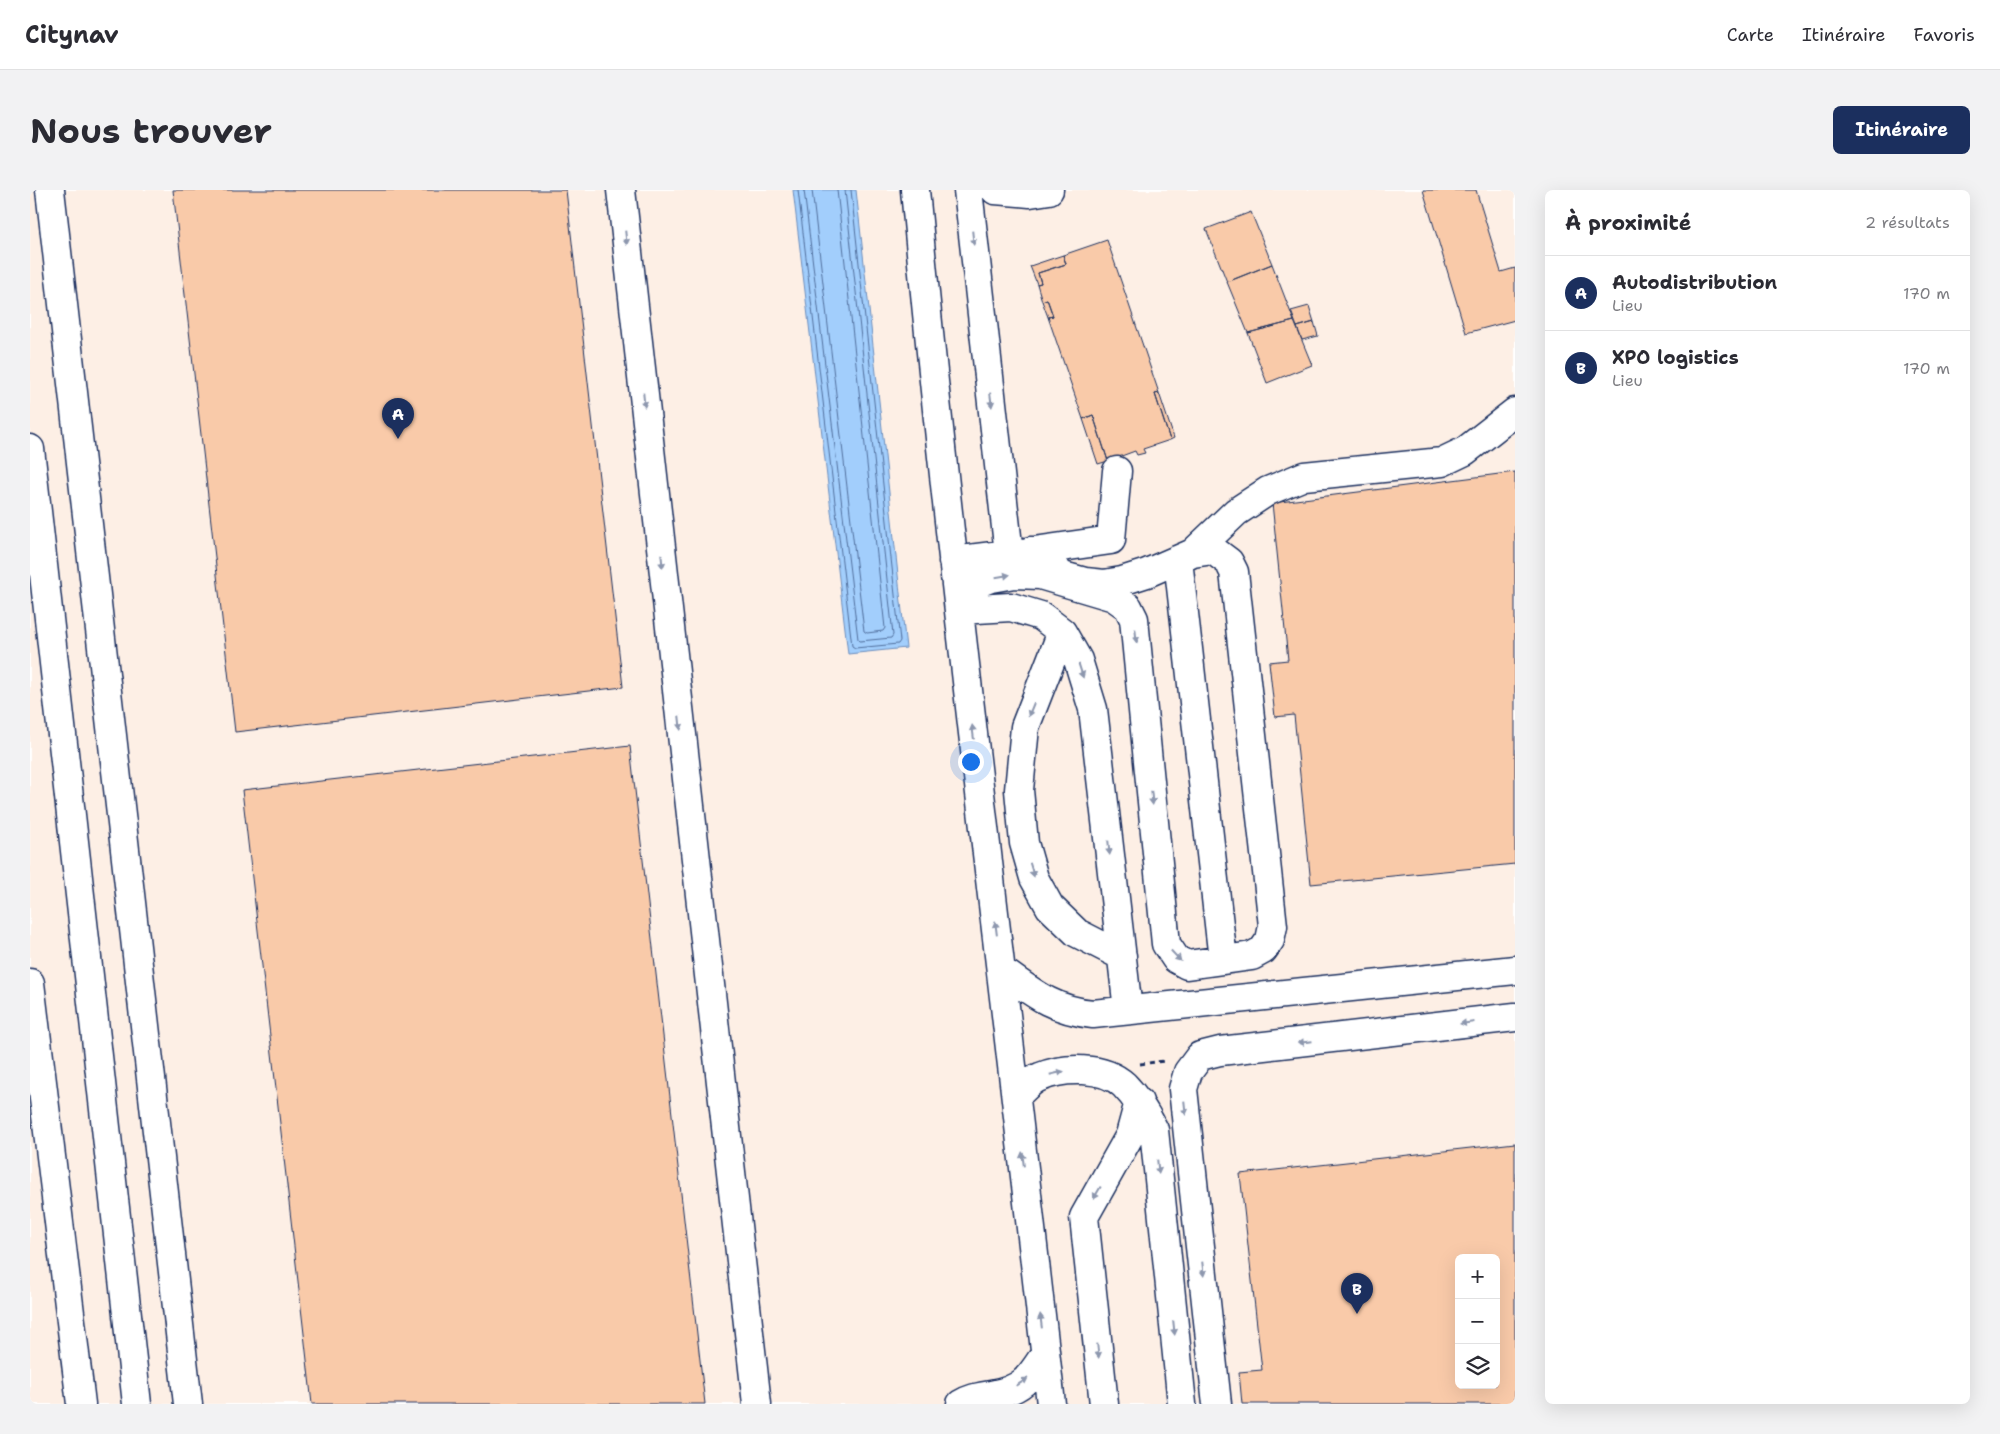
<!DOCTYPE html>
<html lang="fr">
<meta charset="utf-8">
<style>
body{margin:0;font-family:"Shantell Sans",sans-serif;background:#f2f2f3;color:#2b2b33}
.controls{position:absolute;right:15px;bottom:15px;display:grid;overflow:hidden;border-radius:8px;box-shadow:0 5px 20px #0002}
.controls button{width:45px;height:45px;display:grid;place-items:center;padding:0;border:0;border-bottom:1px solid #e1e1e2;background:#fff;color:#2b2b33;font:25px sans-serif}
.you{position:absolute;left:940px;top:571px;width:18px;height:18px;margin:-12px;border:4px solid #fff;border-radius:50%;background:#1a73e8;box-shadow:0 0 0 8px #1a73e833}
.badge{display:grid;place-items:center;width:32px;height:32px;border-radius:50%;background:#1b2f5e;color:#fff;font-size:16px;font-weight:700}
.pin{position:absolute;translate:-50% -41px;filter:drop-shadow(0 1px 2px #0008)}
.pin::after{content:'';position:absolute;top:26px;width:18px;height:15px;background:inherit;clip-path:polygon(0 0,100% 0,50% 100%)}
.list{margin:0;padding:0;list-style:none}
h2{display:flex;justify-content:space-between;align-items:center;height:65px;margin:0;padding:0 20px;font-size:21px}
h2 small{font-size:16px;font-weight:400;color:#7c7c81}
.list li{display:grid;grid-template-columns:32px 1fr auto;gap:15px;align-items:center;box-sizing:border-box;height:75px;padding:0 20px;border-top:1px solid #e1e1e2}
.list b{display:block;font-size:19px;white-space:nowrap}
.list p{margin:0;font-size:16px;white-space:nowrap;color:#7c7c81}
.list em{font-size:16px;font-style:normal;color:#7c7c81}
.icon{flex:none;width:28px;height:28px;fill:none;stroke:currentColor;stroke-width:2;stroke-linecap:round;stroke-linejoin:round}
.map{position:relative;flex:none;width:1485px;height:1214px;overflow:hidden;border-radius:8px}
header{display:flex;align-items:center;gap:30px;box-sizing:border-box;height:70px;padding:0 25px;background:#fff;border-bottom:1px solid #e1e1e2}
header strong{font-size:24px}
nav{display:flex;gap:28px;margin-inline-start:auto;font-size:18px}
.intro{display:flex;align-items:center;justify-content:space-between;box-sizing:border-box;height:120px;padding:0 30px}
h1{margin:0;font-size:35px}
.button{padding:12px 22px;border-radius:8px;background:#1b2f5e;color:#fff;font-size:18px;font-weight:700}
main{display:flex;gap:30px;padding:0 30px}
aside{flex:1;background:#fff;border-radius:8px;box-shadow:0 5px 20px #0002}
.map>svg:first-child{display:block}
.built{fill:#fdefe5;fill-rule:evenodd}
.water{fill:#a2cefc;stroke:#6c8ebd}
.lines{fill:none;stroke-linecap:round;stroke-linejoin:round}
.shore{stroke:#516f9d;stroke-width:1}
.building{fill:#f9caa9;stroke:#1b2f5e;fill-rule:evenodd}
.minor-casing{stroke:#1b2f5e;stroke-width:31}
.path{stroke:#1b2f5e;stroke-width:3;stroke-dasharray:5 4;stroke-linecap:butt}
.minor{stroke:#fff;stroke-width:28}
.oneway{fill:#8d97ae}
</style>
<header>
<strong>Citynav</strong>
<nav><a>Carte</a><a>Itinéraire</a><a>Favoris</a></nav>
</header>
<div class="intro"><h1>Nous trouver</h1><a class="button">Itinéraire</a></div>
<main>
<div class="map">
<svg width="1485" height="1214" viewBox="0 0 1485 1214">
<rect width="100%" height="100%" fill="#fff"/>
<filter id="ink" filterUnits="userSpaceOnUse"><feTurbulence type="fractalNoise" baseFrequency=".02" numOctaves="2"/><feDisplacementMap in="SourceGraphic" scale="10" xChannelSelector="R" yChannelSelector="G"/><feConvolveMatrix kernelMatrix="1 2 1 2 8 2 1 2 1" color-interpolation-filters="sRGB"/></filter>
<g filter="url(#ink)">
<path class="built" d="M0,0H1485V1214H0ZM1429,1068H1466V1195H1429Z"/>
<path class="water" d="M763,0H826L876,458L818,464Z"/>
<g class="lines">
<path class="shore" d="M768,0L822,456L825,458L868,454L870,451L821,0
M774,0L828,449L830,451L861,448L863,445L815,0
M782,0L834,441L837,443L853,441L855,438L807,0"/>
</g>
<path class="building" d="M143,0H536L593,497L205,542Z
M1393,0H1446L1471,82L1485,78V130L1436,143Z
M1221,22L1242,74L1197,92L1176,39Z
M1077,50L1129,203L1125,204L1140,250L1113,259L1115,263L1107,265L1105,261L1078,271L1063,225L1053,229L1018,127L1023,126L1017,109L1012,111L1007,94L1011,93L1008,83L1036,74L1033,65Z
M1033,65L1036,74L1008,83L1011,93L1007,94L1000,76Z
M1242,74L1264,131L1218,143L1197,92Z
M1017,109L1023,126L1018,127L1012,111Z
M1279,116L1284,132L1267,137L1261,121Z
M1264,131L1282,175L1237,193L1218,143Z
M1284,132L1288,146L1272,150L1267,137Z
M1129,203L1144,248L1140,250L1125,204Z
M1063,225L1078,271L1068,274L1053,229Z
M1485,282V674L1281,694L1264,525L1245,527L1239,472L1258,470L1242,313Z
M600,556L675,1214H282L212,600Z
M1485,953V1214H1212L1209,1182L1232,1180L1210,984ZM1429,1068H1466V1195H1429Z"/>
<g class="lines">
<g class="minor-casing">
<path id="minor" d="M20,0L158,1214
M591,0L727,1214
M885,0C923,405 976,809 1021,1214
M965,0L1000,3L1019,0
M0,259L107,1214
M990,363L1081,350L1087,281
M1163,363L1206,322L1238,301L1274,286L1412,272L1435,261L1485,222
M1148,370L1193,770
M923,371L979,364L938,0
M927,401L961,388L984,384L1010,385L1084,407L1098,417L1104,429L1136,754L1146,769L1157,775L1222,766L1233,760L1240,750L1243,736L1204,382L1199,372L1183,360L1163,363L1117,383L1092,391L1074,394L1055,392L1033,386L1000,361
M929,420L981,417L1011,426L1032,442L1048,470L1063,519L1098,820
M1032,442L995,537L989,600L994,653L1004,688L1020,717L1047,743L1092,766
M971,780C1003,803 1023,820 1063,824L1485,780
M0,793L51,1214
M986,906C993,900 1001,890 1010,887C1034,877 1074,876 1094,895C1107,908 1116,924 1124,940L1152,1214
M931,1214C940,1208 950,1207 961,1205C992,1200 999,1189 1015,1164
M1074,1214L1054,1027L1100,945L1109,912
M1187,1214L1153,899L1158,882L1170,866L1190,861L1485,827"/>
</g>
<path class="path" d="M1110,874L1134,871"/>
<use href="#minor" class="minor"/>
</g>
<defs><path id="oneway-solid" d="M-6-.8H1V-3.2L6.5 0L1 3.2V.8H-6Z" transform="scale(1.25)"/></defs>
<g class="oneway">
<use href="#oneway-solid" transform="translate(596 48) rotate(84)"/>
<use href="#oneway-solid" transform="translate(943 48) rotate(84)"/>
<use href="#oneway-solid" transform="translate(614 210) rotate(84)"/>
<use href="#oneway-solid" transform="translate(961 210) rotate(83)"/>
<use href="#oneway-solid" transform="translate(632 371) rotate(84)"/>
<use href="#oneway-solid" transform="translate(973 386) rotate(-10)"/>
<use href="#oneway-solid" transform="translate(1106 446) rotate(84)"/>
<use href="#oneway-solid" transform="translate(1051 481) rotate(72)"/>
<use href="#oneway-solid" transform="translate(1001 520) rotate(112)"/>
<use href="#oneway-solid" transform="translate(650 533) rotate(84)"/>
<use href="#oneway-solid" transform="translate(943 542) rotate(-97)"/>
<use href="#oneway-solid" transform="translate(1122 608) rotate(84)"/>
<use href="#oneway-solid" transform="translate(1079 658) rotate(84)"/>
<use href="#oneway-solid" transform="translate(1002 680) rotate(73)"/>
<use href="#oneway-solid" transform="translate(966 738) rotate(-97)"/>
<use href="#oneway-solid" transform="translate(1146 766) rotate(47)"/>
<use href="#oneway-solid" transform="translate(1437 833) rotate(173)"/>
<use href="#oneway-solid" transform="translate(1275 852) rotate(174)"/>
<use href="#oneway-solid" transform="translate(1027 883) rotate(-13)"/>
<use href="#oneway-solid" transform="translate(1155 918) rotate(84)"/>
<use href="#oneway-solid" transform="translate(993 969) rotate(-97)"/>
<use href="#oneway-solid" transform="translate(1128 977) rotate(84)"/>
<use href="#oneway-solid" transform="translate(1067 1003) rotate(120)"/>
<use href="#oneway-solid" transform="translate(1173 1079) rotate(84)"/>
<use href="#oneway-solid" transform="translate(1011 1131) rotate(-97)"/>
<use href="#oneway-solid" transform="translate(1144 1138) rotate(84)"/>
<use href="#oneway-solid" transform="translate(1068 1161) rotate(84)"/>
<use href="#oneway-solid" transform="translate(992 1192) rotate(-34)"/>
</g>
</g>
</svg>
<div class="controls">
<button>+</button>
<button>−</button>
<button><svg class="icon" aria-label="layers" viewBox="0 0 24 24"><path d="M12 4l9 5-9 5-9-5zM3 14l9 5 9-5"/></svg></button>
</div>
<div class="you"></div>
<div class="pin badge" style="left:368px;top:249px">A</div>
<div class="pin badge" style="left:1327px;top:1124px">B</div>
</div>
<aside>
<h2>À proximité<small>2 résultats</small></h2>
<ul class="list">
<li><span class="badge">A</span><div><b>Autodistribution</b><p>Lieu</p></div><em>170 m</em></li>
<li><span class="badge">B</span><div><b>XPO logistics</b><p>Lieu</p></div><em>170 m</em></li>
</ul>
</aside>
</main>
